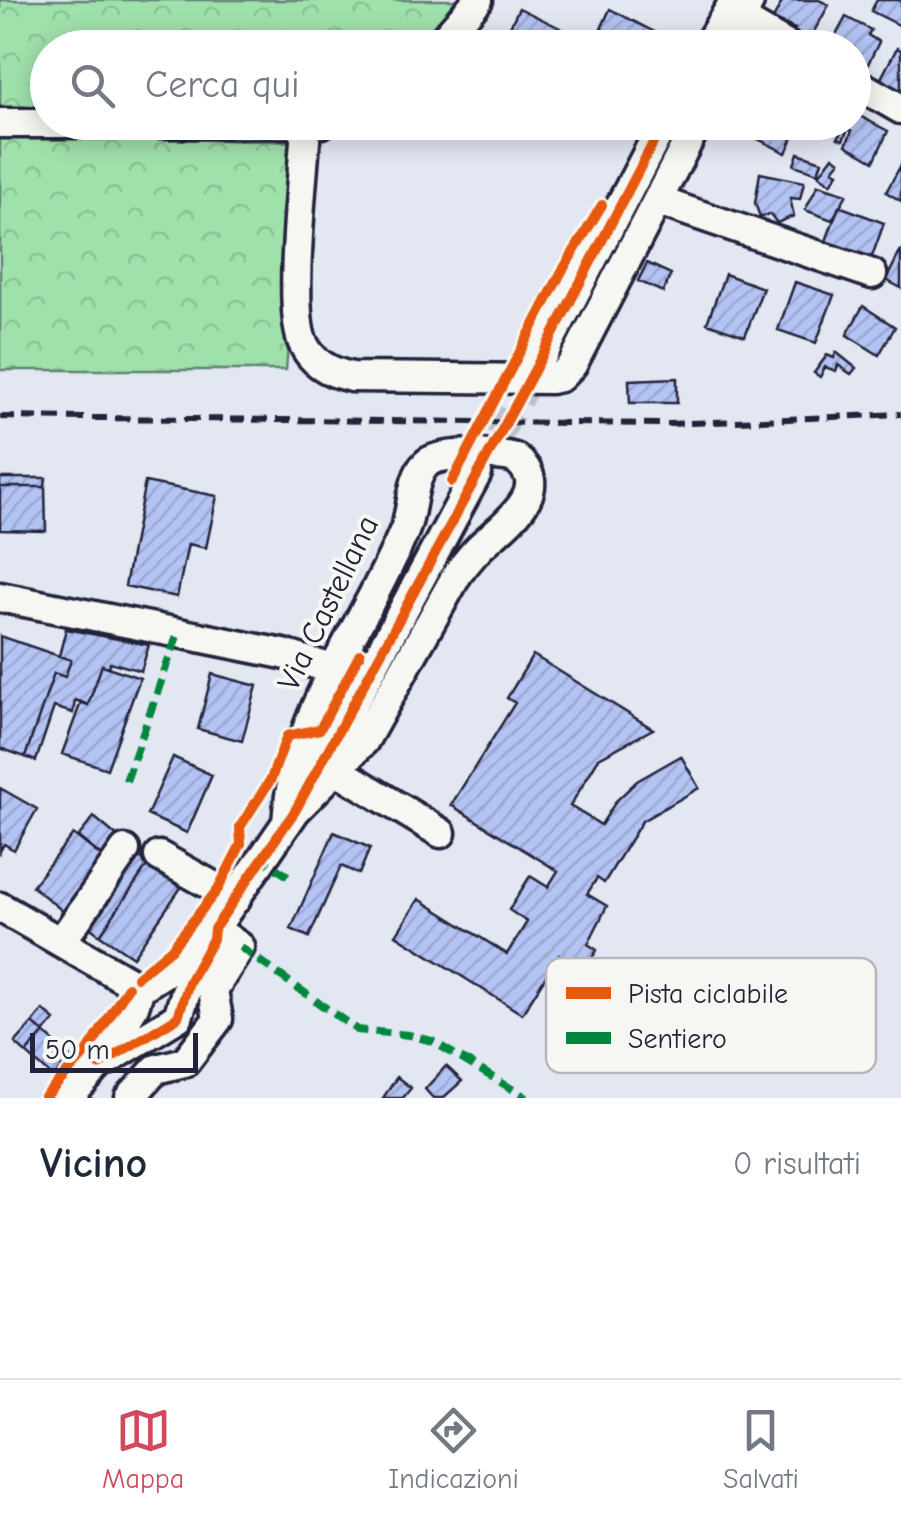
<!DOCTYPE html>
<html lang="it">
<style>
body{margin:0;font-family:"Comic Neue",sans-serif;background:#f6f6f7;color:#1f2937}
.scale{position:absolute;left:30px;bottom:25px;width:168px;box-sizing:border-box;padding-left:10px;border:5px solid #22223b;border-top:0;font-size:28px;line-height:35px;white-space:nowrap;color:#22223b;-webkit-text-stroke:8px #f6f6f2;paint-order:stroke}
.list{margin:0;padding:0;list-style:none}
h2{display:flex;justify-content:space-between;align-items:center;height:130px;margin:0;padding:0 40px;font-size:42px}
h2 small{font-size:32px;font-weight:400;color:#747a83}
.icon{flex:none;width:55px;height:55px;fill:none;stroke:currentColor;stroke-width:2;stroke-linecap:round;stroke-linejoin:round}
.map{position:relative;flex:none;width:901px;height:1098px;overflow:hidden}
.search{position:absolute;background:#fff;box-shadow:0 5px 25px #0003;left:30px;right:30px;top:30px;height:110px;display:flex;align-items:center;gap:25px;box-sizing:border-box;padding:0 35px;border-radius:55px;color:#747a83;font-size:38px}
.sheet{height:280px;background:#fff}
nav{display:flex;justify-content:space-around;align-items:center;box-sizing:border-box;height:140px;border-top:2px solid #e0e1e3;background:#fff;font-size:28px;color:#747a83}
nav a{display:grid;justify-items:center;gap:5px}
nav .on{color:#d1495b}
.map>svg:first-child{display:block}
.park{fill:url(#park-crowns);stroke:#608273;stroke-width:2.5}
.building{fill:url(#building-hatch);stroke:#22223b;stroke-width:2.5}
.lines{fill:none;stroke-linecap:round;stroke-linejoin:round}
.minor-tunnel{stroke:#bcc0cd;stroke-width:28;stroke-dasharray:28 14;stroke-linecap:butt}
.minor-casing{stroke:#22223b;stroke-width:35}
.minor{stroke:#f6f6f2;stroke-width:28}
.rail{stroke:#22223b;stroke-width:6;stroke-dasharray:15 8;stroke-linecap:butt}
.quiet{stroke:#00873e;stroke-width:8;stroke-dasharray:15 8;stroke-linecap:butt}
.cycleway-casing{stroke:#f6f6f2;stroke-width:16}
.cycleway{stroke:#e8590c;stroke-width:10}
.labels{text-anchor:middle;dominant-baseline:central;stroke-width:8;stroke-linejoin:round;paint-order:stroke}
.street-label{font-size:32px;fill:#22223b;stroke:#f6f6f2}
.key{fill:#f6f6f2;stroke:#b6b6bb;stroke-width:2.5}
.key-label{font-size:28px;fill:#22223b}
</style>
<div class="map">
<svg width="901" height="1098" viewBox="0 0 901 1098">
<defs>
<pattern id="park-crowns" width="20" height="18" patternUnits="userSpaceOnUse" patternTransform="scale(2.5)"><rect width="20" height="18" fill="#9fe1ab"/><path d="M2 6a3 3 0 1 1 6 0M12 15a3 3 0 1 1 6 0" fill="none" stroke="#89c194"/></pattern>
<pattern id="building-hatch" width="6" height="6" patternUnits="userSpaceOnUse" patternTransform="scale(2.5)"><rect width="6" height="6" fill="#b3c3f3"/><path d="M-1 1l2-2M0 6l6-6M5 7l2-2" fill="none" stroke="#9aa7d1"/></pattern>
</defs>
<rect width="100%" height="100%" fill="#e2e7f2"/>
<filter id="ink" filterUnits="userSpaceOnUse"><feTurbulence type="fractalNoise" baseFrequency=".01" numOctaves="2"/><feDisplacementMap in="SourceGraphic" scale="20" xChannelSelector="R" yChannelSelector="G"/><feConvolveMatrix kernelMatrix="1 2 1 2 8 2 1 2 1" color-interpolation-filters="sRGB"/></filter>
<g filter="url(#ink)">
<path class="park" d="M0,0H459L420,47L48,48L47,108L0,107Z
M0,135L305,142L286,370H0Z"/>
<path class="building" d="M783,0H819L829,5L808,42L791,34L795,29L773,19Z
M877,0H901V26L871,11Z
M519,8L601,48H507L501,45Z
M610,9L664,37L658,48H610L616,36L601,29Z
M846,17L871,30L868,35L879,42L865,70L854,64V48H829Z
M897,48L901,50V88L898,93L879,82Z
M854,113L888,131L874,161L846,145L852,131L848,129L843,140L838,138L843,127L840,122H854Z
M762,122H800L786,153L754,137Z
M798,153L822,161L818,173L794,165Z
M833,156L840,161L833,170L838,173L831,184L819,175Z
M901,165V201L886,192Z
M760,173L804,182L800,199L790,198L794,216L777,223L770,214L760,217L755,203Z
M818,185L847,194L832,220L805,210Z
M839,206L884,223L869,265L823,249Z
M901,250V288L886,280Z
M647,263L671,274L663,292L638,281Z
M725,274L763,288L745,336L707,323Z
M795,282L834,295L816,343L778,330Z
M863,306L895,327L879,355L847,335Z
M836,352L856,368L851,374L838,365L836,371L825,367L820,377L814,373L827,355L834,358Z
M677,378V403H630L629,380Z
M0,478H46L45,487H0Z
M145,482L217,496L206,548L188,544L177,597L125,586Z
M0,487H45L46,531L0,530Z
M66,629L149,645L141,671L110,662L109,667L102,665L88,705L75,700L73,713L54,707L36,761L25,757L54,673L65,677L71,660L59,656Z
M0,636L71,660L65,677L54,673L25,757L0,748Z
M533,655L653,729L599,758L570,806L601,825L616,801L637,781L681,756L699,788L642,821L604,883L597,878L587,894L607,906L588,944L597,950L584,971L559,955L522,1014L396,935L419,899L507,954L527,922L509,910L530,876L548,887L558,871L451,805L515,703L507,698Z
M102,665L140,678L107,769L62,754L81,702L88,705Z
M212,674L257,686L242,741L198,729Z
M173,757L212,775L187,833L147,815Z
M0,788L37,809L14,850L4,844L0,851Z
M94,817L119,838L103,857L78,837Z
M334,832L370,848L359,874L341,866L309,937L291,929Z
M73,834L107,861L65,913L32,886Z
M136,855L149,863L100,935L88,926Z
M149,863L182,886L133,957L100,935Z
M43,1010L55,1020L44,1033L33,1023Z
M33,1023L44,1033L26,1053L15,1043Z
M44,1033L71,1057L53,1077L26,1053Z
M446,1066L462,1081L443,1098H433L425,1089Z
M397,1077L411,1088L403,1098H383Z"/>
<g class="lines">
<path class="minor-tunnel" d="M477,473L534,371"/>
<g class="minor-casing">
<path id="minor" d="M743,20L791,48
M436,48L478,0
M706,48L735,0
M731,48L749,2
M854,82L901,109
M0,123H322
M306,125C304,169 287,309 303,343C312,363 331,373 352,377L551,379L560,377L572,365L698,122
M658,201L872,274
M534,371L664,122
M0,597L283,654L332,669
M337,770L441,833
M287,823C294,708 363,631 405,529C413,509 411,479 426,464C438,451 498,453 515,458C557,490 501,526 479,548C472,555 465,564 458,573L364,741L295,811
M159,856L236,899
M0,907L140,988
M61,942L125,850
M99,1065L178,1017L189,982L213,939L214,929L295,811L477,473
M68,1098L99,1065L134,1006L140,988L170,969L204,934
M130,1098L156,1069L185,1062L218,1019L213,990L240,947L214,929"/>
</g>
<use href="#minor" class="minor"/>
<path class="rail" d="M0,417L669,424L901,414"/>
<path class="quiet" d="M126,781L178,633
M257,856L288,876
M240,947L357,1030L409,1035L432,1041L527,1098"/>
<g class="cycleway-casing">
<path id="cycleway" d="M452,482L561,273L602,205
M137,977L171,949L218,889L241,844L240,827L271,779L287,736L320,729L360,654
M99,1065L178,1017L189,982L213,939L214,929L295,811L534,371L664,122
M44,1098L88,1051L128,987"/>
</g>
<use href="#cycleway" class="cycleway"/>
</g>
</g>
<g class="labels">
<g class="street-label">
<text transform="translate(328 603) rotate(-64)">Via Castellana</text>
</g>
</g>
<rect x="546" y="958" width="330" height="115" rx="15" class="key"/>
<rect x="566" y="987" width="45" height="12" fill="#e8590c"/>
<rect x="566" y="1032" width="45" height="12" fill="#00873e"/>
<g class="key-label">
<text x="628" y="1003">Pista ciclabile</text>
<text x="628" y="1048">Sentiero</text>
</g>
</svg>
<div class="scale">50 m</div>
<div class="search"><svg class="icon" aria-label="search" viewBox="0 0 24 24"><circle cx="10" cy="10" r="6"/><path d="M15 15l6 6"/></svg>Cerca qui</div>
</div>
<section class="sheet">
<h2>Vicino<small>0 risultati</small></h2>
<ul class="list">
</ul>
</section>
<nav>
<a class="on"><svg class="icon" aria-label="map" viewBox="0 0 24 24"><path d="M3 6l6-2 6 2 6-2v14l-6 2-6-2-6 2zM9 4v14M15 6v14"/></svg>Mappa</a>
<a><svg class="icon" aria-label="directions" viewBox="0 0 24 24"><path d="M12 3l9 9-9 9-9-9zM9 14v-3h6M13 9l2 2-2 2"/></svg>Indicazioni</a>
<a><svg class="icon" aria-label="saved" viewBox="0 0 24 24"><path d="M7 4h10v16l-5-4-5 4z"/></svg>Salvati</a>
</nav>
